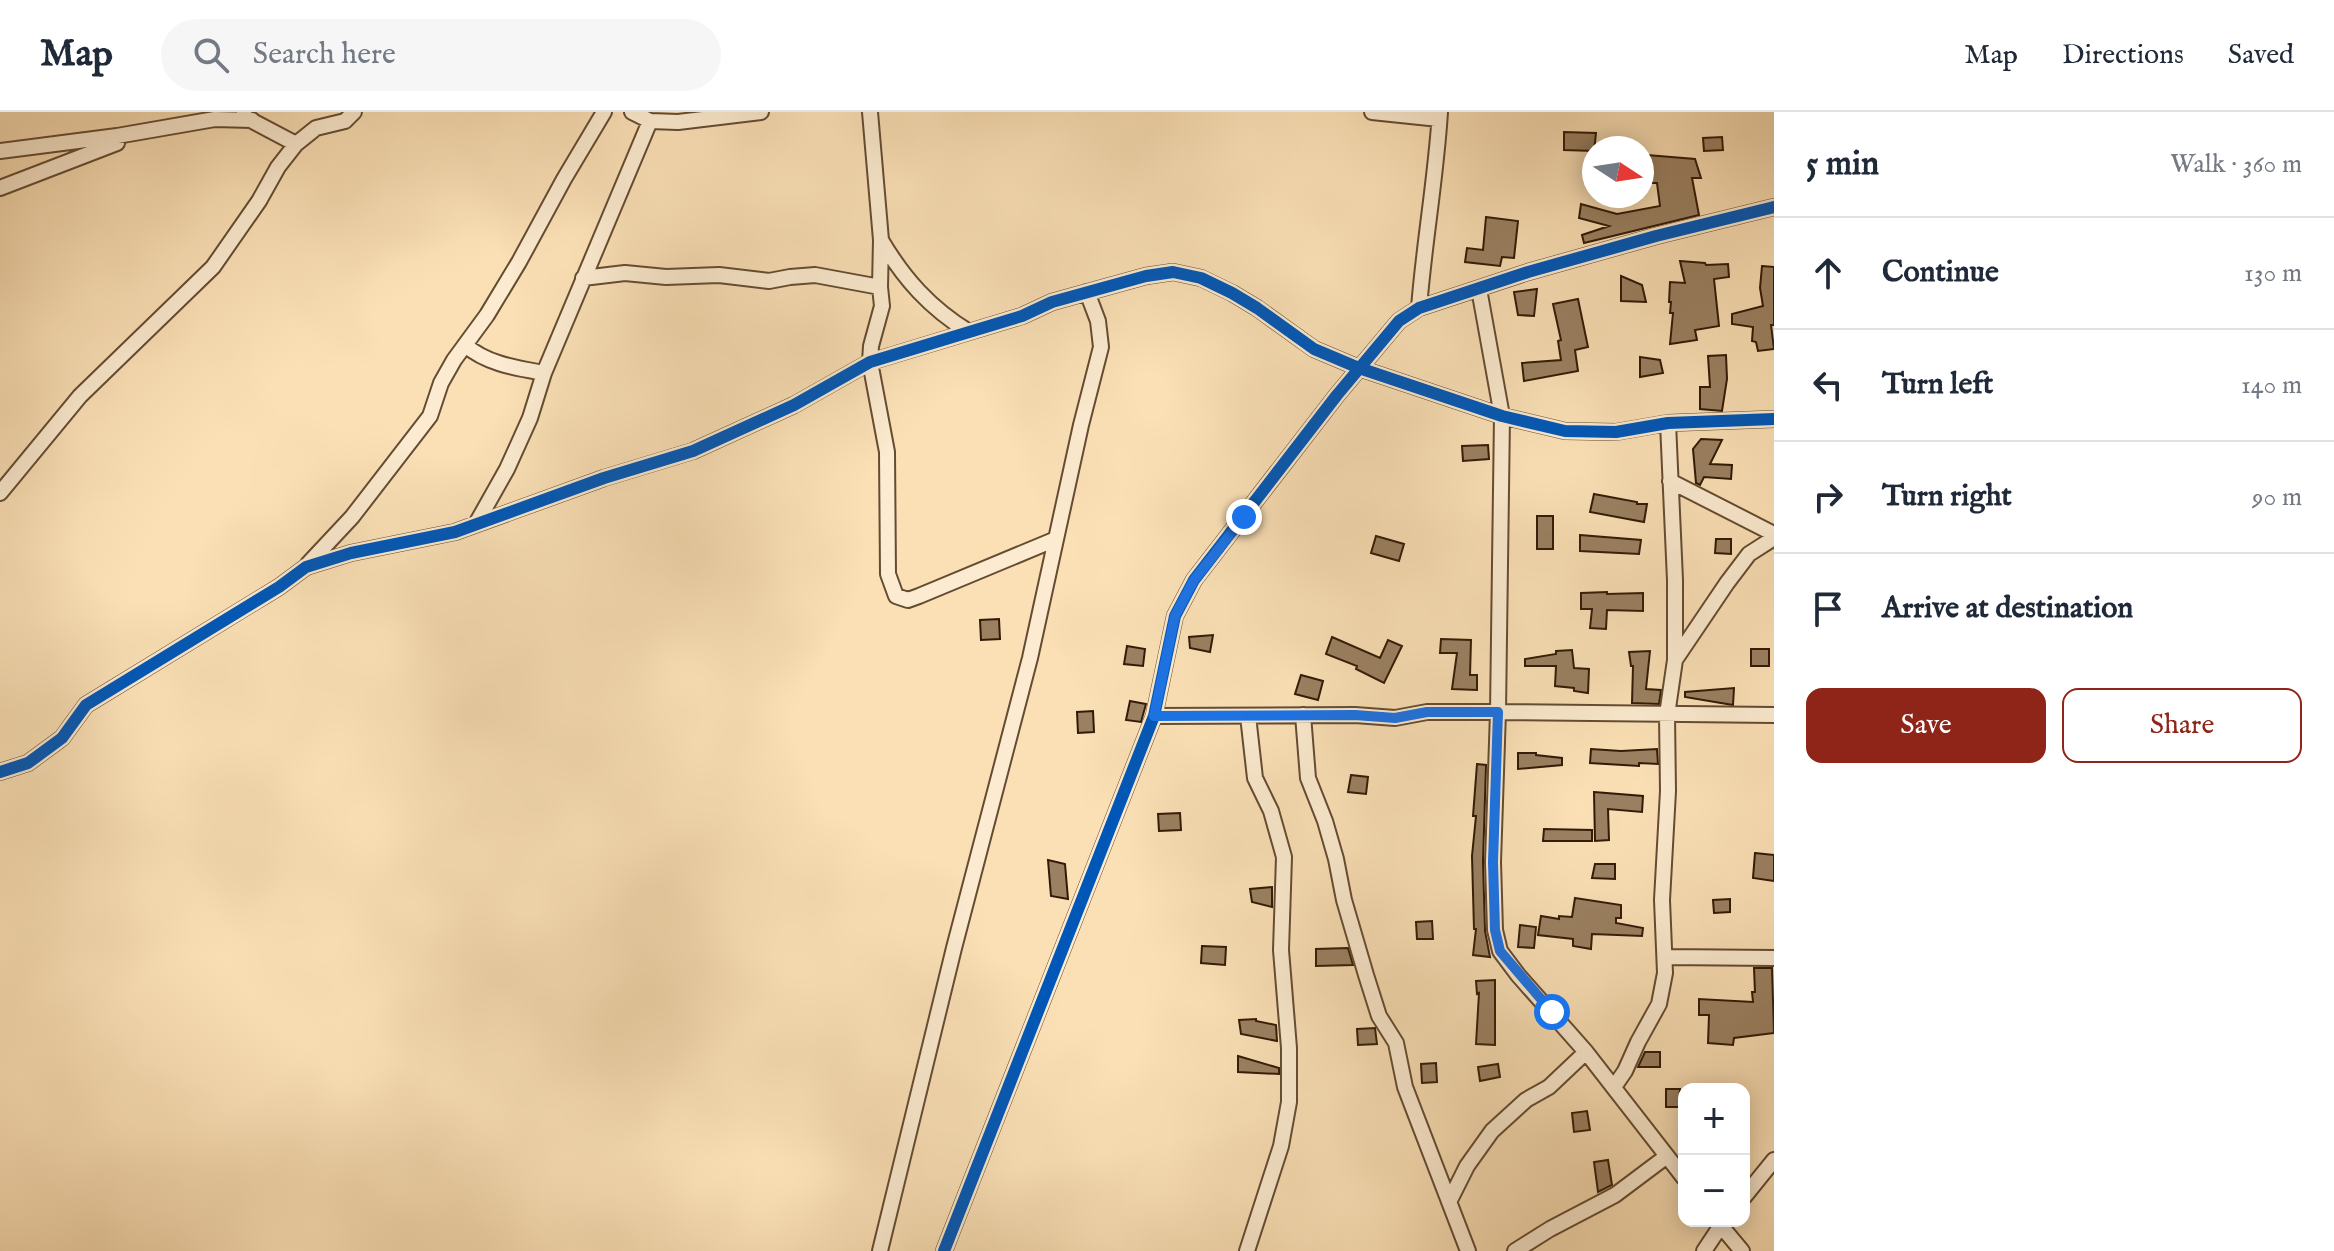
<!DOCTYPE html>
<meta charset="utf-8">
<style>
body{margin:0;font-family:"IM FELL English",serif;background:#f6f6f7;color:#1f2937}
.controls{position:absolute;right:24px;bottom:24px;display:grid;overflow:hidden;border-radius:16px;box-shadow:0 4px 20px #0003}
.controls button{width:72px;height:72px;display:grid;place-items:center;padding:0;border:0;border-bottom:2px solid #e0e1e3;background:#fff;color:#1f2937;font:40px sans-serif}
.compass{position:absolute;left:1582px;top:24px;width:72px;height:72px;border-radius:50%;background:#fff;box-shadow:0 4px 20px #0003;rotate:102deg}
.stop{position:absolute;width:24px;height:24px;margin:-18px;border:6px solid #1a73e8;border-radius:50%;background:#fff}
.stop.end{background:#1a73e8;border-color:#fff;box-shadow:0 2px 8px #0008}
.list{margin:0;padding:0;list-style:none}
h2{display:flex;justify-content:space-between;align-items:center;height:104px;margin:0;padding:0 32px;font-size:34px}
h2 small{font-size:26px;font-weight:400;color:#747a83}
.list li{display:grid;grid-template-columns:52px 1fr auto;gap:24px;align-items:center;box-sizing:border-box;height:112px;padding:0 32px;border-top:2px solid #e0e1e3}
.list b{display:block;font-size:30px;white-space:nowrap}
.list em{font-size:26px;font-style:normal;color:#747a83}
.actions{display:flex;gap:16px;padding:24px 32px}
.actions a{flex:1;padding:18px 0;border:2px solid #8f2418;border-radius:16px;text-align:center;font-size:28px;color:#8f2418}
.actions .main{background:#8f2418;color:#fff}
.icon{flex:none;width:44px;height:44px;fill:none;stroke:currentColor;stroke-width:2;stroke-linecap:round;stroke-linejoin:round}
.map{position:relative;flex:none;width:1774px;height:1139px;overflow:hidden}
header{display:flex;align-items:center;gap:48px;box-sizing:border-box;height:112px;padding:0 40px;background:#fff;border-bottom:2px solid #e0e1e3}
header strong{font-size:38px}
nav{display:flex;gap:44px;margin-inline-start:auto;font-size:28px}
.search{width:560px;height:72px;background:#f6f6f7;display:flex;align-items:center;gap:20px;box-sizing:border-box;padding:0 28px;border-radius:44px;color:#747a83;font-size:30px}
main{display:flex}
aside{flex:1;background:#fff}
.map>svg:first-child{display:block}
.building{fill:#9b8162;stroke:#321b06;stroke-width:2}
.lines{fill:none;stroke-linecap:round;stroke-linejoin:round}
.street-casing{stroke:#644c32;stroke-width:18}
.street{stroke:#fcebd0;stroke-width:14}
.cycleway-casing{stroke:#fcebd0;stroke-width:17}
.cycleway{stroke:#0057b8;stroke-width:12}
.route{stroke:#1a73e8;stroke-width:10}
</style>
<header>
<strong>Map</strong>
<div class="search"><svg class="icon" aria-label="search" viewBox="0 0 24 24"><circle cx="10" cy="10" r="6"/><path d="M15 15l6 6"/></svg>Search here</div>
<nav><a>Map</a><a>Directions</a><a>Saved</a></nav>
</header>
<main>
<div class="map">
<svg width="1774" height="1139" viewBox="0 0 1774 1139">
<rect width="100%" height="100%" fill="#fbe0b6"/>
<filter id="stains"><feTurbulence type="fractalNoise" baseFrequency=".0025" numOctaves="4"/><feColorMatrix values="0 0 0 0 .2 0 0 0 0 .09 0 0 0 0 .02 0 0 0 .5 -.17"/></filter>
<radialGradient id="worn" r=".72"><stop offset=".6" stop-color="#630" stop-opacity="0"/><stop offset="1" stop-color="#630" stop-opacity=".3"/></radialGradient>
<path class="building" d="M1564,20L1596,21L1594,39L1564,38Z
M1722,25L1723,38L1704,39L1703,26Z
M1647,43L1695,47L1701,66H1692L1699,103L1584,131L1582,123L1609,114L1579,106L1581,92L1617,102L1660,94L1657,71H1646Z
M1486,105L1518,109L1514,146L1502,145L1500,154L1465,150L1467,136L1483,138Z
M1680,149L1705,151L1706,153L1728,152L1729,165L1714,167L1719,214L1695,218L1697,228L1670,232L1673,201H1670L1671,190H1669L1670,170L1685,171Z
M1762,154L1774,155V213H1771L1774,237L1758,239L1756,230L1752,229L1753,215L1732,212V202L1763,194L1760,176Z
M1621,164L1642,173L1646,190L1621,189Z
M1537,177L1534,204L1518,203L1514,180Z
M1578,187L1588,235L1575,238L1578,259L1524,269L1522,251L1561,248L1558,229L1561,228L1553,192Z
M1726,243L1727,267L1722,299L1700,297V275H1710L1708,244Z
M1640,245L1660,248L1663,261L1640,265Z
M1701,327L1722,328L1710,352L1732,353L1731,367L1704,365L1700,373L1696,371L1693,337Z
M1488,333L1489,347L1463,349L1462,334Z
M1594,382L1637,390V392H1647L1644,410L1590,400Z
M1537,404H1553V437H1537Z
M1580,423L1641,428L1639,442L1580,439Z
M1376,424L1404,432L1399,449L1371,441Z
M1716,427H1731V442L1715,441Z
M1607,480V482L1643,481V499L1607,498L1606,517L1590,516L1592,497H1581V481Z
M999,507L1000,527L981,528L980,508Z
M1213,523L1210,540L1190,536L1189,525Z
M1332,525L1380,546L1388,528L1402,534L1384,571L1356,557L1357,554L1326,542Z
M1441,527L1471,528L1470,563H1477V578L1452,577L1457,541H1440Z
M1127,534L1145,537L1143,554L1124,552Z
M1751,537H1769V554H1751Z
M1572,538L1574,556L1589,557L1588,581L1574,579V576L1555,574L1556,554H1525V547L1556,542V539Z
M1650,539L1646,577L1661,578L1659,592L1632,591L1633,554H1631L1629,540Z
M1301,563L1323,569L1318,588L1295,582Z
M1734,576L1733,593L1685,585V580Z
M1130,589L1146,592L1141,610L1126,608Z
M1093,599L1094,620L1078,621L1077,600Z
M1591,637L1621,639L1657,637L1658,652L1639,651V654L1590,651Z
M1518,641H1536V643L1562,646V653L1518,657Z
M1477,652L1486,653L1483,750L1485,819L1490,845L1473,843L1476,817H1474L1472,744L1476,704H1473Z
M1351,663L1368,665L1366,682L1348,680Z
M1594,680L1643,684L1642,700L1608,697L1609,728L1595,729Z
M1180,701L1181,718L1159,719L1158,702Z
M1544,717L1592,718V729H1543Z
M1755,741L1774,743V769L1753,766Z
M1048,748L1065,752L1068,787L1051,784Z
M1595,752H1615V767L1592,766Z
M1272,775V795L1252,790L1250,777Z
M1575,786L1621,793V806H1616V811L1643,816L1642,824L1592,822L1591,837L1573,834V827L1538,823L1541,804L1559,807V804L1572,805Z
M1730,787V800L1714,801L1713,788Z
M1432,809L1433,827H1417L1416,810Z
M1520,813L1536,815L1534,836L1518,835Z
M1202,834L1226,835L1225,853L1201,851Z
M1348,836L1353,853L1316,854V837Z
M1754,856H1772L1774,921L1734,926L1733,933L1708,931L1709,903H1699V887L1753,890L1752,880H1755Z
M1495,868V933L1476,932L1479,881L1477,882L1476,869Z
M1256,907V909L1276,913L1277,929L1241,922L1239,908Z
M1375,916L1377,932L1358,933L1357,917Z
M1645,940H1660V955H1638Z
M1238,944L1279,956V962L1238,960Z
M1436,951L1437,970L1422,971L1421,952Z
M1498,952L1500,965L1480,969L1478,955Z
M1666,977H1680L1679,995H1666Z
M1587,999L1590,1018L1574,1020L1572,1001Z
M1608,1048L1612,1073L1598,1080L1594,1050Z"/>
<g class="lines">
<g class="street-casing">
<path id="street" d="M632,0L650,9L678,10L761,0
M870,0L881,128L880,175L882,194L871,234L870,250L887,340L888,462L896,484L908,488L919,484L1056,427
M1372,0L1439,7
M243,4L296,32
M0,39L117,24L215,7L252,8
M0,76L117,31
M881,128C904,167 930,196 969,220
M583,166L625,161L666,165L719,163L769,169L790,165L815,163L880,175
M1479,177L1502,304L1498,600L1493,750L1495,818L1500,839L1518,863L1586,940L1684,1066
M1419,196C1424,131 1436,66 1440,0
M465,233C487,252 516,256 544,261
M1670,369L1774,422
M0,381L80,284L213,155L259,89L278,55L296,32L316,16L345,9L354,0
M476,412L507,357L530,306L544,261L650,9
M308,452L352,405L430,304L441,271L454,248L487,203L519,150L564,67L604,0
M1675,548L1727,471L1749,442L1774,426
M1303,603L1308,666L1325,709L1336,747L1344,788L1366,863L1379,904L1396,931L1405,975L1468,1139
M1154,604L1355,603L1395,606L1427,600H1498L1774,603
M0,660L28,651L62,626L86,593L279,475L306,455L351,441L455,420L604,366L693,339L794,293L870,250L1022,204L1052,190L1146,164L1173,160L1201,166L1232,181L1257,196L1314,237L1359,256L1502,304L1565,319L1616,320L1668,311L1774,307
M1665,845L1774,846
M1614,975L1625,959L1638,930L1659,892L1665,861L1662,788L1668,679L1667,603L1675,548V468L1668,311
M1744,1085L1774,1048
M1449,1090L1467,1054L1492,1019L1526,988L1549,975L1586,940
M1717,1109L1742,1139
M880,1139L954,836L1030,546L1081,313L1101,235L1098,209L1087,180
M944,1139L1154,604L1175,504L1194,468L1337,283L1399,209L1419,196L1528,160L1656,124L1774,95
M1247,1139L1281,1034L1289,990V936L1281,838L1284,745L1271,699L1255,666L1248,604
M1515,1139L1550,1117L1615,1083L1667,1044
M1704,1139L1724,1109"/>
</g>
<use href="#street" class="street"/>
<g class="cycleway-casing">
<path id="cycleway" d="M0,660L28,651L62,626L86,593L279,475L306,455L351,441L455,420L604,366L693,339L794,293L870,250L1022,204L1052,190L1146,164L1173,160L1201,166L1232,181L1257,196L1314,237L1359,256L1502,304L1565,319L1616,320L1668,311L1774,307
M944,1139L1154,604L1175,504L1194,468L1337,283L1399,209L1419,196L1528,160L1656,124L1774,95"/>
</g>
<use href="#cycleway" class="cycleway"/>
</g>
<g class="lines">
<path class="route" d="M1244,405L1194,468L1175,504L1154,604L1355,603L1395,606L1427,600H1498L1493,750L1495,818L1500,839L1552,900"/>
</g>
<rect width="100%" height="100%" filter="url(#stains)"/>
<rect width="100%" height="100%" fill="url(#worn)"/>
</svg>
<div class="controls">
<button>+</button>
<button>−</button>
</div>
<svg class="compass" viewBox="-18 -18 36 36"><path d="M0-13l5 13h-10z" fill="#e53935"/><path d="M0 13l5-13h-10z" fill="#747a83"/></svg>
<div class="stop" style="left:1552px;top:900px"></div>
<div class="stop end" style="left:1244px;top:405px"></div>
</div>
<aside>
<h2>5 min<small>Walk · 360 m</small></h2>
<ul class="list">
<li><svg class="icon" aria-label="ahead" viewBox="0 0 24 24"><path d="M12 20V5M6 11l6-6 6 6"/></svg><div><b>Continue</b></div><em>130 m</em></li>
<li><svg class="icon" aria-label="left" viewBox="0 0 24 24"><path d="M17 20v-9H6M10 6l-5 5 5 5"/></svg><div><b>Turn left</b></div><em>140 m</em></li>
<li><svg class="icon" aria-label="right" viewBox="0 0 24 24"><path d="M7 20v-9h11M14 6l5 5-5 5"/></svg><div><b>Turn right</b></div><em>90 m</em></li>
<li><svg class="icon" aria-label="arrive" viewBox="0 0 24 24"><path d="M6 21V4h12l-3 4 3 4H6"/></svg><div><b>Arrive at destination</b></div></li>
</ul>
<div class="actions"><a class="main">Save</a><a>Share</a></div>
</aside>
</main>
